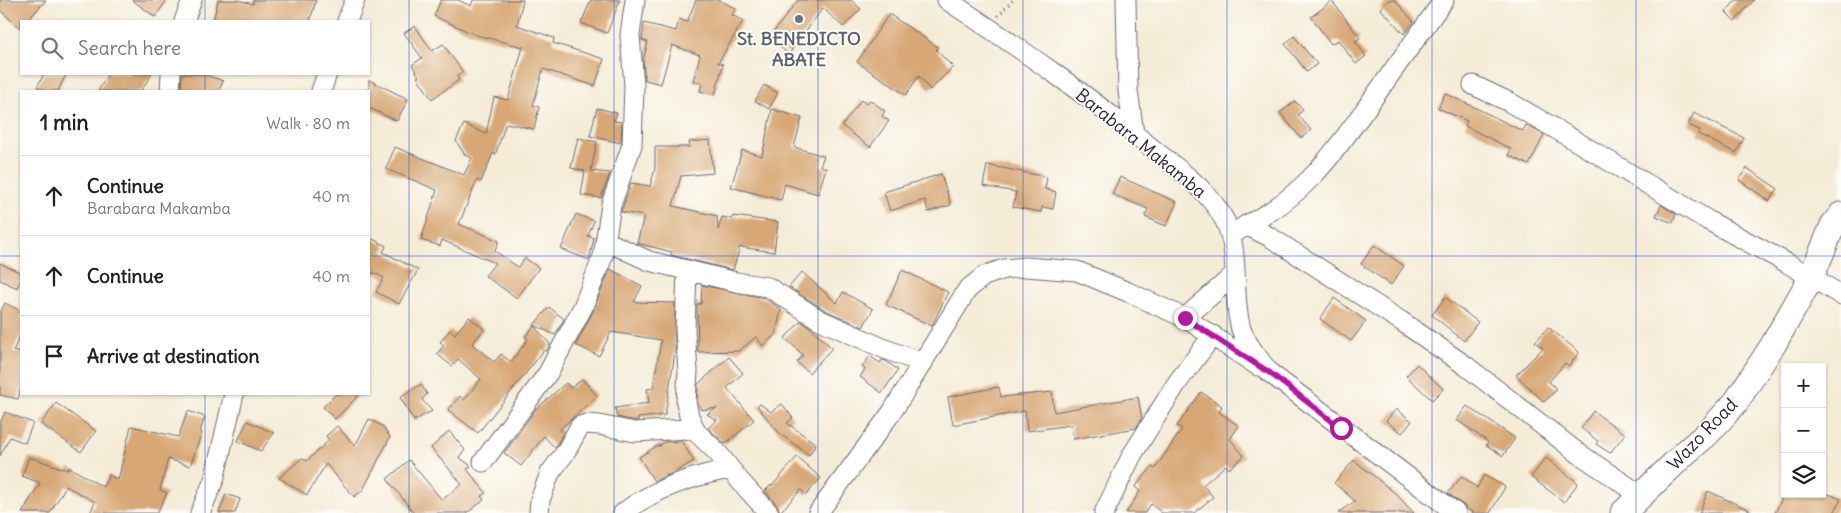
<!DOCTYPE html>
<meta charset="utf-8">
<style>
body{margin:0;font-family:Delius,sans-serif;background:#f2f2f2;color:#202124}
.controls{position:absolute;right:15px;bottom:15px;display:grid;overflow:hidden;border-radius:0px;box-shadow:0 1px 4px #0004}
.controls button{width:45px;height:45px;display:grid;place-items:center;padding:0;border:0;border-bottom:1px solid #e0e0e0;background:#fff;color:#202124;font:25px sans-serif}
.stop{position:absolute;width:15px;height:15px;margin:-11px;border:4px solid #b5179e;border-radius:50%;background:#fff}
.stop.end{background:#b5179e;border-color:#fff;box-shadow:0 1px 5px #0008}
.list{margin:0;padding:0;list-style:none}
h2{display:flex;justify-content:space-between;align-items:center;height:65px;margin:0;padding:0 20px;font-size:21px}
h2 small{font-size:16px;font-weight:400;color:#757577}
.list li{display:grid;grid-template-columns:32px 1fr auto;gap:15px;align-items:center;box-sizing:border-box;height:80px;padding:0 20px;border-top:1px solid #e0e0e0}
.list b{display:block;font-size:19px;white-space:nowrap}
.list p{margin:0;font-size:16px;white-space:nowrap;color:#757577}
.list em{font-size:16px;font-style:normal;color:#757577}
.icon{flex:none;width:28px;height:28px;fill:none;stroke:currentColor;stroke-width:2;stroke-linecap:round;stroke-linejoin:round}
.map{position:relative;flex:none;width:1841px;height:513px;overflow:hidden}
.search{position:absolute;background:#fff;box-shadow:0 1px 4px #0004;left:20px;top:20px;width:350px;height:55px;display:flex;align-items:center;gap:12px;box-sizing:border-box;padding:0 18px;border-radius:0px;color:#757577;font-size:19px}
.panel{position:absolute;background:#fff;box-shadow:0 1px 4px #0004;left:20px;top:90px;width:350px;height:305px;border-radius:0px}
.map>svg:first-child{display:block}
.building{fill:#d7a774}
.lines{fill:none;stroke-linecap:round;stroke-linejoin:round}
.minor-casing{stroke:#6c6972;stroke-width:21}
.major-casing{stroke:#6c6972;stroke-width:27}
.path{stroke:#6c6972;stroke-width:3;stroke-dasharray:1 4;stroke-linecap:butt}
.minor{stroke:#fff;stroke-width:19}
.major{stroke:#fff;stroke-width:25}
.route{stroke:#b5179e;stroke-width:6}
.grid{fill:none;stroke:#1d4ed8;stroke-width:1;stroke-opacity:0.55}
.worship-dot{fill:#6b7280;stroke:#fdfcf7;stroke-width:2}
.labels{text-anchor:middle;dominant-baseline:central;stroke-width:4;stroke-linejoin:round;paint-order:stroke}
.worship-label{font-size:18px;font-weight:bold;fill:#5b616d;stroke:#fdfcf7}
.street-label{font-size:18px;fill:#22223b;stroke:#fdfcf7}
</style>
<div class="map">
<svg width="1841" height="513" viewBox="0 0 1841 513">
<rect width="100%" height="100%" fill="#fdfcf7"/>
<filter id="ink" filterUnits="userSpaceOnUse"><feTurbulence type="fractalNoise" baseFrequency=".02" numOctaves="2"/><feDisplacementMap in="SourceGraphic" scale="10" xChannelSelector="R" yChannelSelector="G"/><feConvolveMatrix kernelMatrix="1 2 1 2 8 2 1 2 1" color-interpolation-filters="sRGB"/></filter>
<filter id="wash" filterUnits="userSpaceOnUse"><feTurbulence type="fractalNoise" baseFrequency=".0096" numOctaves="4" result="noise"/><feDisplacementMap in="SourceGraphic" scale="20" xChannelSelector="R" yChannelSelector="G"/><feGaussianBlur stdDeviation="1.12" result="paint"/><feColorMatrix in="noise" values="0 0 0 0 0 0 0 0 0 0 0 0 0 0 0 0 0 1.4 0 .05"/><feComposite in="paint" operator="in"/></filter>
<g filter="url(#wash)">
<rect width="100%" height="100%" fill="#f4ecd7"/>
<g id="blocks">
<path class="building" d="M0,0H46L27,21H21L20,28L0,10Z
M132,0H167L155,17Z
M218,0H238L253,4V0H316L310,21H213Z
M441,0H458L471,6L473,0H523L517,25L554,38L553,43L604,59L595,86L543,69L533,105L539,107L534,129L506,123L495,155L493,153L481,182L477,180L459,224L499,241L495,251L518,267L525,258L539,268L517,298L485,276L495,263L442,240L440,246L421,240L437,190L386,169L395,147L464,175L472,158L465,155L456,141L464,124L486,134L494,97L508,100L523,47L476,35L434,16Z
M591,0H620L607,33L581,23Z
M696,0H720L736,9L732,15L743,21L718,63L723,64L715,95L700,91L702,83L693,81L700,55L672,45L661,84L645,80L643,60L648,42L642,40L644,23L676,31L679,19L687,22Z
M798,0H851L861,9L843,27L823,8L789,54L769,38Z
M1389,0H1395L1414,22L1404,34L1380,8Z
M1736,0H1754L1735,21L1726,12Z
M1332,1L1360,38L1355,41L1366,56L1356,64L1338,40L1331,44L1311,17Z
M889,14L938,47L936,50L953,67L930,90L919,76L906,95L857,62Z
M415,26L432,51L443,44L463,72L457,76L459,80L432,99L417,77L419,76L412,65L422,58L404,33Z
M1294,36L1317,64L1307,72L1285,44Z
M44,74H66L58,91H47L37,87Z
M108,74H152L141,91H98Z
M182,74H203L223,81L219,91H189L181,88Z
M369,80L408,99L397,121L369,108Z
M764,85L778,93L769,109L755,101Z
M1445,93L1523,131L1526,125L1544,135L1529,165L1508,155L1511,149L1465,126L1467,121L1438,108Z
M861,100L866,104L870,100L885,111L882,116L889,121L870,147L842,126Z
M1295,101L1303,110L1298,115L1311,130L1301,138L1280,113Z
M597,108L617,113L614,121L622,122L621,143L590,136Z
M772,109L802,118L794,147L824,156L820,166L826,168L818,194L785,184L781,200L731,187L742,150L762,156Z
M1694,113L1744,138L1736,153L1698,134L1700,130L1688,125Z
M578,138L597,142L591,171L610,173L601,198L581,195L585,171L571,168Z
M710,140L713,173L681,176L673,206L717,216L718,230L722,217L732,219L733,216L778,222L774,252L740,247L733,270L671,255L672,252L637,243L644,216L621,212L631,183L650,186L655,169V147H690L689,142Z
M987,165L1047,177L1045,189L1056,192L1053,209L1042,207L1041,212L1013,207L1016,192L983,186Z
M1747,168L1778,189L1769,201L1739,180Z
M941,174L951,205L928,212L925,200L890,211L884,192Z
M1120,177L1177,202L1166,226L1145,217L1148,209L1112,194Z
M1661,205L1676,214L1673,223L1656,216Z
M576,214L594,221L588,236L594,238L589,260L561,249Z
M369,237L386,246L383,252L418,270L399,304L376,292L384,278L373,272L369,279Z
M1374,245L1404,266L1391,285L1361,264Z
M0,263L21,273V279L17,288L0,280Z
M610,269L642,286L634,302L675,303V352L665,415L638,418V421H636L617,417L615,408L649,403L647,389L653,388L661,340L611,332L599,356L576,345L593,311Z
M902,270L948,292L932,326L886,305Z
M802,272L837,303L843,292L873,309L863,327L825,310L789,287Z
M702,285L764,298L781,309L776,334L763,346L756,337L739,351L698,352L697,304H701Z
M1445,297L1478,322L1464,341L1432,315Z
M1334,298L1366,321L1351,341L1320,319Z
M5,303L21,311V333L13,351L21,353V388L18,399L0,395V313Z
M549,307L564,319L555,335L534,325Z
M469,317L484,329L472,344L494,362L501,354L511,362L528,339L525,337L534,326L550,344L546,352L544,350L538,358L478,433L448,410L460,396L464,400L481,379L458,359L452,366L437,354L444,345L440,342L450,330L455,334Z
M801,321L811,328L832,348L809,373L797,362L803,355L785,338Z
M1548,327L1579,352L1569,366L1565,363L1549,382L1557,389L1544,402L1516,375L1543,348L1535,342Z
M870,356L880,363L882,360L886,361L898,370L882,393L860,377L865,369L862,367Z
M729,357L743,373L727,388L754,420L725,444L708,428L717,420L707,414L717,408L701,410L697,401L698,384Z
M1417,364L1443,389L1432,400L1406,376Z
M582,379L597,396L560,429L563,433L555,448L544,436L521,466L504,453L536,409L566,383L571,388Z
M421,384L427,394L422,400L432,411L414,421L400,397Z
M999,387L1001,397L1052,392L1054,412L1138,397L1142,418L1136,428L1073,439L1071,425L1027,431L1025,411L953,425L948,397Z
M1201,392L1222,406L1219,412L1239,426L1230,439L1244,456L1229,469L1226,465L1203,485L1213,497L1194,513H1162L1151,504L1145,513H1126L1140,491L1135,487L1152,467L1155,469L1182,429L1177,426Z
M336,394H360L335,419L323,407Z
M56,403L96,431L81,452L41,424Z
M760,404L771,412L782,404L793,418L787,423L816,444L809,455L779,433L757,406Z
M1467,406L1515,438L1503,456L1486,445L1488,442L1457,420Z
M1396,409L1412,421L1402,433L1386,421Z
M188,411L205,417L200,431L202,432L190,466L168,459L160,490L167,493L157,513H90L95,502L66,486L50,513H22L40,483L22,476L29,457L68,470L69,467L103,487L109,475L118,480L131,426L178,437Z
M1593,411L1625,434L1610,453L1596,444L1598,441L1581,428Z
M5,412L33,423L25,443L10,437L0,456V423Z
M369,419L382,426L390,437L363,490L354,497L326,464L307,495L279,478L302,458L307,461L329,440L326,436L337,426L355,446Z
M247,421L274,433L261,451L238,441Z
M449,431L465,450L459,457L471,466L467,469L486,493L481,496L484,500L467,513H414L387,479L409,460L442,500L462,484L431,448Z
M681,441L694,461L675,472L654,481L639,457L660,444L659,447L664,442Z
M797,457L821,478L806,495L801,490L780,512L777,505L765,491L771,485L772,486Z
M1546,458L1578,483L1564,502L1531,477Z
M1354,460L1396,494L1414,513H1338L1355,501L1334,483Z
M1484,475L1505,487L1490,513H1473L1448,493L1462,476L1477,488Z
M1708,491L1756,513H1699Z
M226,494L240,499L235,513H219Z
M1784,494H1829L1841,499L1834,513H1775Z"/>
</g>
</g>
<g filter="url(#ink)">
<use href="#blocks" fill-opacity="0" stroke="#6c6972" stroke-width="1"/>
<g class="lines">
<g class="minor-casing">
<path id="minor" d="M947,0C1018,47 1088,95 1153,149C1179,170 1209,190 1225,221C1241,254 1231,294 1241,329C1247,345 1259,359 1270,373L1456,513
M1126,0L1128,91L1134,133
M184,21L192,0
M347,21L355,0
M1473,85L1509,102L1549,125L1709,221L1787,263L1841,295
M170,91L171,74
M321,91L327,74
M1246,225C1305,197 1336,150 1372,100C1396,66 1420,33 1444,0
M1231,236L1246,225L1270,237L1401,321L1466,366L1578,453L1642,496
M606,241L649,261L736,282L768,287L820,320L885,349L923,363
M687,270L685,330L688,371L686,402L689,416L696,432
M1185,318L1235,274
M483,462L548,373L583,307L603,256L611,205L632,145L634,86L630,35L635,0
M200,513L214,480L234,394
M539,513L540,500L550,473L565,453L580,426L588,424L599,425L635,432L687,429L696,432L717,452L740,481L769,513
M623,513C654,489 692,476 730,469
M818,513L892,412L967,290L984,276L1004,269L1026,267L1077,271L1128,292L1185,318L1258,366
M1104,513L1132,455L1177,383L1213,335"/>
</g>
<g class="major-casing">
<path id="major" d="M1623,513L1685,453L1708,433L1736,402L1773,345L1811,278L1833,225L1841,215"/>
</g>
<path class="path" d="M998,16L1013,0"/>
<use href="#minor" class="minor"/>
<use href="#major" class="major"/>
</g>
</g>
<g class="lines" filter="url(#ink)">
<path class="route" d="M1185,318L1270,373L1341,428"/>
</g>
<path class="grid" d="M205,0V21M409,0V513M614,0V513M818,0V513M1023,0V513M1227,0V513M1432,0V513M1636,0V513M205,74V91M0,256H21M369,256H1841M205,394V513"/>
<circle class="worship-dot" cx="799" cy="19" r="5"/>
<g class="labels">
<g class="worship-label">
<text x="799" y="38">St. BENEDICTO<tspan x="799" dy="21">ABATE</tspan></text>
</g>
<g class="street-label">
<text transform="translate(1141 143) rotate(39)">Barabara Makamba</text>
<text transform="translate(1702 434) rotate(-46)">Wazo Road</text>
</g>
</g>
</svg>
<div class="controls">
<button>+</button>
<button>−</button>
<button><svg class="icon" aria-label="layers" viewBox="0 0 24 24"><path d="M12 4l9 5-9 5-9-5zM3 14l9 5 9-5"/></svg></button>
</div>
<div class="stop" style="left:1341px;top:428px"></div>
<div class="stop end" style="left:1185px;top:318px"></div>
<div class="search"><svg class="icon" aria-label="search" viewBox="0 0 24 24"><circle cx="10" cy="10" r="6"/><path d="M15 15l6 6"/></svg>Search here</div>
<section class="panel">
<h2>1 min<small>Walk · 80 m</small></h2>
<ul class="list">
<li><svg class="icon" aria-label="ahead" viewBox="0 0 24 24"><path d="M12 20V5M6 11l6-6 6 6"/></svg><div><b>Continue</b><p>Barabara Makamba</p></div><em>40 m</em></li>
<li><svg class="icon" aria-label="ahead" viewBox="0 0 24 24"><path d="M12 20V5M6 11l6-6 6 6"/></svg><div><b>Continue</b></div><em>40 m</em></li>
<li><svg class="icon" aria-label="arrive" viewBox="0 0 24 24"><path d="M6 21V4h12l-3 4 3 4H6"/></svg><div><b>Arrive at destination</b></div></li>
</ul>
</section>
</div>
